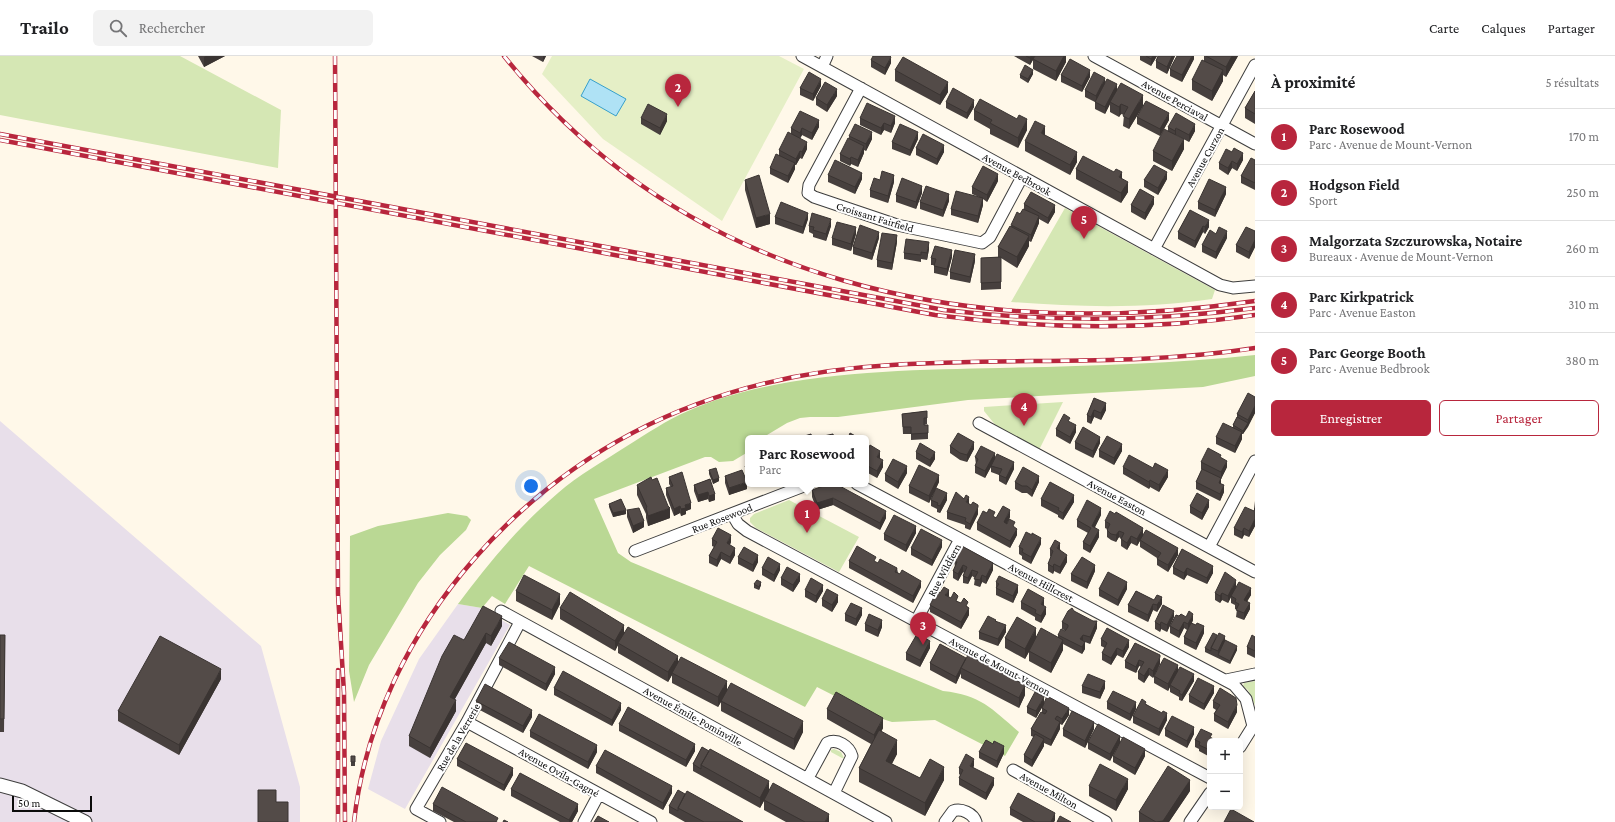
<!DOCTYPE html>
<html lang="fr">
<meta charset="utf-8">
<style>
body{margin:0;font-family:"Crimson Pro",serif;background:#f2f2f2;color:#202124}
.controls{position:absolute;right:12px;bottom:12px;display:grid;overflow:hidden;border-radius:6px;box-shadow:0 4px 16px #0002}
.controls button{width:36px;height:36px;display:grid;place-items:center;padding:0;border:0;border-bottom:1px solid #e0e0e0;background:#fff;color:#202124;font:20px sans-serif}
.scale{position:absolute;left:12px;bottom:10px;width:80px;box-sizing:border-box;padding-left:4px;border:2px solid #0b0b0b;border-top:0;font-size:11px;line-height:14px;white-space:nowrap;color:#0b0b0b;-webkit-text-stroke:3px #fff;paint-order:stroke}
.you{position:absolute;left:531px;top:430px;width:14px;height:14px;margin:-10px;border:3px solid #fff;border-radius:50%;background:#1a73e8;box-shadow:0 0 0 6px #1a73e833}
.badge{display:grid;place-items:center;width:26px;height:26px;border-radius:50%;background:#b8263d;color:#fff;font-size:13px;font-weight:700}
.pin{position:absolute;translate:-50% -33px;filter:drop-shadow(0 1px 2px #0008)}
.pin::after{content:'';position:absolute;top:21px;width:14px;height:12px;background:inherit;clip-path:polygon(0 0,100% 0,50% 100%)}
.popup{position:absolute;left:745px;top:379px;width:124px;height:52px;box-sizing:border-box;display:grid;place-content:center;border-radius:6px;background:#fff;filter:drop-shadow(0 1px 3px #0005);font-size:13px;white-space:nowrap;color:#757577}
.popup b{font-size:15px;color:#202124}
.popup::after{content:'';position:absolute;left:50%;top:100%;margin-left:-8px;border:8px solid transparent;border-top-color:#fff}
.list{margin:0;padding:0;list-style:none}
h2{display:flex;justify-content:space-between;align-items:center;height:52px;margin:0;padding:0 16px;font-size:17px}
h2 small{font-size:13px;font-weight:400;color:#757577}
.list li{display:grid;grid-template-columns:26px 1fr auto;gap:12px;align-items:center;box-sizing:border-box;height:56px;padding:0 16px;border-top:1px solid #e0e0e0}
.list b{display:block;font-size:15px;white-space:nowrap}
.list p{margin:0;font-size:13px;white-space:nowrap;color:#757577}
.list em{font-size:13px;font-style:normal;color:#757577}
.actions{display:flex;gap:8px;padding:12px 16px}
.actions a{flex:1;padding:9px 0;border:1px solid #b8263d;border-radius:6px;text-align:center;font-size:14px;color:#b8263d}
.actions .main{background:#b8263d;color:#fff}
.icon{flex:none;width:22px;height:22px;fill:none;stroke:currentColor;stroke-width:2;stroke-linecap:round;stroke-linejoin:round}
.map{position:relative;flex:none;width:1255px;height:766px;overflow:hidden}
header{display:flex;align-items:center;gap:24px;box-sizing:border-box;height:56px;padding:0 20px;background:#fff;border-bottom:1px solid #e0e0e0}
header strong{font-size:19px}
nav{display:flex;gap:22px;margin-inline-start:auto;font-size:14px}
.search{width:280px;height:36px;background:#f2f2f2;display:flex;align-items:center;gap:10px;box-sizing:border-box;padding:0 14px;border-radius:6px;color:#757577;font-size:15px}
main{display:flex}
aside{flex:1;background:#fff}
.map>svg:first-child{display:block}
.industrial{fill:#e8dfea}
.green{fill:#d5e7b4}
.forest{fill:#bad894}
.pitch{fill:#e5efc6}
.water{fill:#afe2f5;stroke:#37a0cb}
.lines{fill:none;stroke-linecap:round;stroke-linejoin:round}
.minor-casing{stroke:#3e3e3e;stroke-width:13}
.tertiary-casing{stroke:#3e3e3e;stroke-width:15}
.minor{stroke:#fff;stroke-width:11}
.tertiary{stroke:#fff;stroke-width:13}
.rail-casing{stroke:#b8263d;stroke-width:4.5}
.rail{stroke:#fff;stroke-width:3;stroke-dasharray:9;stroke-linecap:butt}
.wall{fill:#47403e}
.shaded-wall{fill:#3a3432}
.building{fill:#534b48;stroke:#3a3432}
.labels{text-anchor:middle;dominant-baseline:central;stroke-width:4;stroke-linejoin:round;paint-order:stroke}
.street-label{font-size:11px;fill:#0b0b0b;stroke:#fff}
</style>
<header>
<strong>Trailo</strong>
<div class="search"><svg class="icon" aria-label="search" viewBox="0 0 24 24"><circle cx="10" cy="10" r="6"/><path d="M15 15l6 6"/></svg>Rechercher</div>
<nav><a>Carte</a><a>Calques</a><a>Partager</a></nav>
</header>
<main>
<div class="map">
<svg width="1255" height="766" viewBox="0 0 1255 766">
<rect width="100%" height="100%" fill="#fff8e9"/>
<path class="industrial" d="M0,365L261,590L300,731V766H0Z
M458,548L482,552L510,569L405,753L368,733L381,685L419,603Z"/>
<path class="green" d="M0,0H180L281,54L278,112L0,59Z
M1065,152L1215,234L1212,243C1145,253 1078,251 1011,246Z
M1063,346L1039,394L997,371L984,355V351Z
M789,444L859,481L839,516L756,472L750,466V462L754,458Z
M1255,625V649L1248,634L1243,630L1244,627Z
M834,693L841,696L844,702H842L831,696V694Z"/>
<path class="forest" d="M1255,299V320L1203,331L968,344L838,361H810L800,362L787,367L762,382H748V396L733,405L719,406L711,401H705L594,443L618,497L631,506L943,635C981,639 992,653 1019,676L1005,700L935,664L892,666L876,661L817,631L805,651L529,510L505,548L492,540L482,552L458,548C488,508 519,470 558,437C578,419 604,405 627,390C646,378 667,364 688,355C778,315 902,314 1000,312C1085,310 1170,308 1255,299Z
M448,457L467,460L471,464L466,474L440,499L418,527L369,609L354,646L349,615L350,480L378,470Z"/>
<path class="pitch" d="M552,0H779L804,13L722,165L603,83L542,18Z"/>
<path class="water" d="M590,23L626,43L616,60L581,40Z"/>
<g class="lines">
<g class="minor-casing">
<path id="minor" d="M802,0L1220,229L1233,232L1255,230
M1094,0L1255,88
M822,11L827,0
M861,32L809,129L808,137L814,141L897,169L982,187L990,181L1022,121
M1154,193L1255,9
M979,367L1255,516
M857,428L1234,629L1246,643L1253,670
M732,458L738,468L747,475L1210,722
M1209,491L1255,405
M635,495L809,428
M501,555L886,766
M916,565L960,483
M1226,624L1255,618
M467,666L651,766
M1240,691L1255,667
M1013,714L1106,766
M808,722L827,687C837,682 849,690 852,700L834,737
M440,766L416,753L467,666L520,566
M584,766L599,738
M945,766L953,755C961,752 973,757 976,766
M1190,766L1210,737"/>
</g>
<g class="tertiary-casing">
<path id="tertiary" d="M0,729L22,735L85,766"/>
</g>
<use href="#minor" class="minor"/>
<use href="#tertiary" class="tertiary"/>
<g class="rail-casing">
<path id="rail" d="M335,0L338,538L344,637L345,766
M504,0C689,231 974,286 1255,245
M0,78L944,254C1048,266 1151,266 1255,252
M0,84L935,259C1042,273 1148,275 1255,259
M338,614V766
M354,766C365,667 410,576 475,502C585,377 728,318 892,309C1012,301 1135,311 1255,292"/>
</g>
<use href="#rail" class="rail"/>
</g>
<path class="wall" d="M198,0H225L204,11Z
M532,0H546L543,6Z
M1014,0H1066V6L1056,25L1033,13V4L1030,9Z
M1140,0H1157L1151,10L1140,4Z
M1158,0H1175L1167,18L1156,12V5Z
M1194,0V3L1182,26L1170,20V13Z
M1204,0H1238L1226,21L1223,19V25L1212,45L1192,34V24L1204,5Z
M871,4L891,7L885,19L871,11Z
M895,14L948,36L940,49L895,25Z
M1033,18L1028,27L1020,22V19Z
M1061,19L1090,21L1082,36L1061,26Z
M1105,27L1143,50L1129,73L1123,70L1124,59L1121,58L1119,61L1110,56V48L1105,58L1095,53V46L1085,41V34Z
M821,30L813,45L800,39V32Z
M1255,35V68L1245,62V52Z
M837,40L827,56L816,49V42Z
M946,46L974,51L967,63L946,52Z
M974,54L1027,74L1018,92L990,78V73L974,64Z
M1137,61L1169,64L1160,80L1137,68Z
M641,62L667,65L660,79L641,68Z
M860,62L895,67L891,77L884,74L881,79L860,69Z
M819,71L812,84L802,79L800,82L807,93L802,103L800,102L796,109H795V113L788,127L770,118V112L779,99V94L791,77V72Z
M1168,71L1195,75L1189,86L1176,79L1184,93L1172,115L1153,105V95L1168,75Z
M849,80L872,83L866,95L864,94V97L858,111L851,108L850,110L840,105V98L849,83Z
M918,83L910,100L892,93V86Z
M1025,85L1077,106L1070,119L1025,95Z
M916,92L944,96L937,109L916,99Z
M1232,96L1243,104L1237,115L1232,112L1228,119L1219,113V107Z
M1255,104V134L1241,127V120Z
M1076,113L1122,123L1128,136L1121,147L1076,123Z
M828,119L862,123L855,138L828,126Z
M1167,123L1158,139L1144,131V124Z
M745,124L770,168L756,172L745,134Z
M998,125L987,146L983,143V149L978,167L951,159V153L979,141L972,138V131Z
M894,126L888,147L870,141V134Z
M922,137L916,153L896,146V139Z
M1226,138L1215,161L1198,153V146Z
M949,145L943,161L920,153V146Z
M1024,148L1055,156L1048,168L1039,163V167L1031,186L1029,185V190L1017,212L1001,202V233L981,234V202L998,201V191L1011,170L1024,153Z
M1154,148L1145,164L1131,156V149Z
M1190,154L1209,171L1205,178L1203,176L1195,192L1178,183V176Z
M775,161L808,163L803,178L775,168Z
M809,170H831L826,185L813,181V178L809,176Z
M1255,175V191L1249,203L1236,196V189Z
M856,178L851,195L832,189V182Z
M879,182L872,204L853,198V191Z
M1227,182L1216,203L1202,196V189Z
M897,186L892,214L877,211V204Z
M929,193L927,204L921,203V206L904,203V197Z
M952,201L947,220L934,217V209H931V202Z
M975,205L970,227L950,223V216Z
M1255,341V357L1243,378H1242V383L1235,397L1216,388V381L1233,372V369L1237,361V358Z
M1094,342L1106,354L1101,364L1094,361L1091,368L1087,366V359Z
M927,355V368L924,369H928V383L911,384V378H903L902,358Z
M1056,373L1076,376L1070,388L1056,380Z
M1075,386L1100,387L1093,402L1075,393Z
M950,390L974,393L967,406L960,404L950,397Z
M1099,394L1122,395L1114,409L1099,401Z
M916,396L935,403L930,411L916,403Z
M866,398L880,401V402L883,411L877,422L866,416Z
M975,401L995,402L1014,413L1006,429L999,425V419L991,416V410L985,422L975,417V410L976,409Z
M1221,402L1227,411L1221,423V428L1224,436L1220,445L1196,433V426L1202,413H1201V406Z
M748,409V424L745,417V410Z
M1123,411L1168,421L1159,436L1150,431L1149,433L1123,418Z
M709,414L719,425L713,428L709,418Z
M907,417L898,433L885,425V418Z
M725,420L747,433L729,439L725,427Z
M669,421L691,453L686,455V458L681,460L680,457L674,460L666,439V432L671,431L669,428Z
M710,423L715,444L709,446L708,443L698,446L694,435V429Z
M939,426L929,447L909,437V430Z
M1015,426H1039L1032,441L1027,437H1022L1015,433Z
M637,429L670,462L648,470L646,462V458L637,439Z
M812,434L886,462L880,474L833,449L817,454L812,441Z
M1041,443L1074,446L1063,464L1058,461V459L1041,450Z
M931,444H947L940,457L937,456V453L931,450Z
M1255,445V470L1249,481L1244,479L1242,483L1234,479V472L1254,455V453Z
M609,448L626,458L613,461L609,451Z
M969,448L978,458L970,474L965,472V469L947,463V456Z
M1190,450L1209,451L1202,464L1190,457Z
M627,454L644,471L633,477L627,461Z
M1101,459L1095,471L1099,481L1090,497L1083,493V486L1088,477L1077,471V464Z
M995,461L996,462L1010,461L1007,467L1015,472L1017,479L1010,492L977,474V467Z
M1105,465L1143,479L1178,499L1168,516L1157,509V502L1140,491V485L1137,490L1131,487L1127,494L1121,490V483L1119,481L1116,486L1111,484L1107,481V473L1105,472Z
M916,477L906,496L884,484V478Z
M712,483L731,486L730,489L735,499L730,508L721,503L717,511L709,507V500L714,491L712,490Z
M1041,488L1031,508L1022,503V500L1019,498V491Z
M942,491L932,510L911,499V492Z
M1050,493H1060L1067,506L1060,518L1054,515L1053,518L1048,515V508L1051,501L1050,500Z
M1182,493L1213,517L1207,528L1187,519L1184,524L1173,518V511Z
M738,501L758,506L753,516L738,508Z
M954,504L993,514L986,528L982,526L980,531L974,529L975,522L972,520L968,528L963,527V520L964,517L963,516L958,525L953,522V515L955,511Z
M849,505L878,507L897,512L898,517L921,531L913,547L849,512Z
M762,512L780,514L774,526L762,519Z
M1095,515L1087,533L1071,525V518Z
M781,522L800,525L793,536L781,529Z
M996,526L1018,536L1013,547L996,539Z
M754,528L761,529L759,534L754,532Z
M1236,531L1251,539L1247,545L1250,553L1244,564L1236,561L1237,553H1235V549L1231,547V541L1228,547L1222,544L1220,547L1215,544V537Z
M1099,533H1127L1118,550L1099,540Z
M805,534L823,535L816,547L805,541Z
M516,535L560,548L552,564L516,545Z
M1136,535L1162,548L1157,556L1153,554L1148,566L1128,556V549Z
M949,540L948,541L968,551L969,559L961,573L930,556V549Z
M822,543L838,546L832,556L822,550Z
M1021,546L1044,549L1043,550L1046,558L1041,567L1035,564V561L1021,553Z
M560,552L624,576L727,634L803,676L794,694L721,655V646L718,651L672,627V619L668,626L618,597V589L615,595L560,563Z
M1074,555L1097,572L1090,588L1085,586V593L1082,598L1063,588V594L1051,617L1029,605V596L1025,603L1005,592V582L1058,581V579L1065,575H1066L1062,573V566Z
M845,558L862,559L856,570L845,565Z
M1179,560L1193,564L1192,567L1204,577L1196,594L1184,588V581L1187,574L1184,572L1179,582L1170,577V570Z
M1174,561L1167,576L1161,573L1160,576L1155,573V566Z
M996,565L1006,576L998,590L979,583V576Z
M865,568L882,571L878,581L865,575Z
M502,570L491,590L486,587L454,644L456,655L430,702L409,690V680L464,584Z
M0,579H5L4,676H0Z
M1255,581V602L1247,598V591Z
M926,583L930,592L920,611L906,604V597Z
M1101,583L1129,591L1123,602L1117,599L1111,609L1102,604V597L1105,592L1101,590Z
M1225,584L1237,594L1230,608L1205,596V592Z
M1135,587L1160,608L1153,622L1149,619L1144,627L1138,623V616L1141,611L1139,610L1136,617L1125,612V605Z
M940,588L1025,639L1019,652L961,622V617L956,628L930,614V607Z
M499,602L555,618L546,635L499,609Z
M1178,615L1194,625L1182,645L1179,644V641L1170,636V630L1168,635L1154,627V620Z
M221,623L179,699L118,665V655Z
M1082,630L1105,632L1100,643L1082,637Z
M554,632L621,654L612,670L554,639Z
M1214,637L1204,654L1189,646V639Z
M476,645L532,661L523,677L476,652Z
M1213,645L1237,656L1228,673L1214,665V658L1216,654L1213,652Z
M1107,646L1136,653L1130,665L1107,653Z
M1044,647L1069,659L1062,669L1060,668V673L1051,690L1044,687V690L1032,711L1024,706V699L1034,681L1031,680V673L1042,656V652L1044,648L1036,662L1027,657V651Z
M1146,648L1167,664L1159,680L1133,667V660Z
M827,653L883,672L881,676L897,698L892,708L920,722L944,724L925,760L859,726V712L871,688L827,663Z
M619,668L695,695L686,711L619,675Z
M1063,673H1094L1085,692L1063,680Z
M1165,673L1194,678L1187,692L1165,680Z
M530,675L597,696L588,713L530,681Z
M1120,680L1110,705L1088,693V686Z
M1195,684L1210,685V701L1199,695V693L1195,691Z
M702,691L769,735L829,766H786L764,754V745L760,752L693,715V708Z
M979,696L1004,697L997,712L979,702Z
M351,700H355V710H351Z
M1113,700H1145L1135,719L1113,706Z
M457,703L513,719L504,735L457,710Z
M596,710L672,737L663,754L596,717Z
M974,710L973,711L994,729L986,744L959,729V722L960,719L959,718V712Z
M1089,730L1128,733L1116,755L1089,740Z
M511,733L578,755L572,766H560L511,740Z
M1190,735L1169,766H1139V756Z
M685,738L743,766H685L669,757V750Z
M433,748L498,766H454L433,755Z
M1010,752L1055,764L1054,766H1023L1010,759Z"/>
<path class="shaded-wall" d="M206,0H225L204,11V1Z
M543,0H546L543,6Z
M1031,0H1035L1030,9V2Z
M1064,0H1066V6L1056,25V15Z
M1153,0H1157L1151,10V3Z
M1172,0H1175L1167,18V11Z
M1192,0H1194V3L1182,26V19Z
M1232,0H1238L1226,21V11Z
M891,1V7L885,19V12Z
M1033,14V18L1028,27V23Z
M1090,14V21L1082,36V30Z
M1223,14V25L1212,45V35Z
M1105,22V29L1096,46V40Z
M821,23V30L813,45V38Z
M948,26V36L940,49V39Z
M1117,28V35L1110,46V48L1105,58V51Z
M837,33V40L827,56V49Z
M1143,39V50L1129,73V63Z
M974,44V51L967,63V57Z
M1121,48V58L1119,61V51Z
M1169,57V64L1160,80V73Z
M667,58V65L660,79V72Z
M895,60V67L891,77V70Z
M1027,63V74L1018,92V82Z
M819,64V71L812,84V77Z
M884,67V74L881,79V72Z
M1195,68V75L1189,86V79Z
M1045,70V80L1041,77Z
M802,72V79L800,83V77Z
M1176,72V79L1175,81V75Z
M872,76V83L866,95V88Z
M918,76V83L910,100V94Z
M1184,83V93L1172,115V105Z
M807,86V93L802,103V96Z
M944,89V96L937,109V103Z
M864,90V97L858,111V104Z
M800,95V102L796,109V103Z
M1077,96V106L1070,119V109Z
M1243,97V104L1237,115V108Z
M851,101V108L850,110V103Z
M1232,105V112L1228,119V112Z
M795,107V113L788,127V120Z
M1122,116V126L1119,121Z
M1167,116V123L1158,139V132Z
M862,117V123L855,138V131Z
M998,118V125L987,146V139Z
M894,119V126L888,147V140Z
M1128,126V136L1121,147V137Z
M922,130V137L916,153V146Z
M1226,131V138L1215,161V154Z
M949,138V145L943,161V154Z
M1154,141V148L1145,164V157Z
M983,142V149L978,167V160Z
M1055,149V156L1048,168V162Z
M808,157V163L803,178V171Z
M770,158V168L756,172V162Z
M1039,160V167L1031,186V179Z
M831,163V170L826,185V178Z
M1209,164V171L1205,178V171Z
M1203,170V176L1195,192V185Z
M856,171V178L851,195V188Z
M1227,175V182L1216,203V196Z
M879,176V182L872,204V197Z
M897,179V186L892,214V207Z
M1029,180V190L1017,212V201Z
M1255,184V191L1249,203V196Z
M929,186V193L927,204V197Z
M952,194V201L947,220V213Z
M975,198V205L970,227V221Z
M1106,347V354L1101,364V357Z
M1255,350V357L1248,371V364Z
M1094,354V361L1091,368V361Z
M1248,367V371L1243,378V375Z
M1076,369V376L1070,388V381Z
M1242,376V383L1235,397V390Z
M1100,381V387L1093,402V395Z
M974,386V393L967,406V399Z
M1122,388V395L1114,409V402Z
M880,395V401L877,408V401Z
M935,396V403L930,411V404Z
M995,397V404L985,422V415Z
M883,404V411L877,422V415Z
M1227,405V411L1221,423V429L1219,427L1221,422V416Z
M1014,406V413L1006,429V422Z
M907,410V417L898,433V426Z
M1168,414V421L1159,436V429Z
M939,419V426L929,447V440Z
M1039,420V426L1032,441V434Z
M719,422V425L713,428V424Z
M1150,424V431L1149,433V426Z
M747,426V433L729,439V432Z
M1224,429V436L1220,445V438Z
M708,436V443L698,446V439Z
M947,437V444L940,457V450Z
M715,438V444L709,446V440Z
M1074,439V446L1063,464V457Z
M969,441V448L966,446Z
M833,442V449L817,454V447Z
M1209,444V451L1202,464V457Z
M691,447V453L686,455V458L681,460V453L685,449Z
M680,450V457L674,460V453Z
M978,451V458L970,474V468Z
M670,452V462L648,470V460Z
M1101,452V459L1092,477V470Z
M626,454V458L613,461V457Z
M1010,454V461L1004,473V466Z
M886,455V462L880,474V467Z
M1255,463V470L1249,481V475Z
M644,465V471L633,477V470Z
M916,470V477L906,496V489Z
M1143,472V479L1137,490V483Z
M1244,472V479L1242,483V476Z
M1017,473V479L1010,492V485Z
M1099,474V481L1090,497V490Z
M1119,475V481L1116,486V479Z
M731,479V486L727,494V487Z
M1131,480V487L1127,494V487Z
M1041,482V488L1031,508V501Z
M942,484V491L932,510V504Z
M1060,487V493L1057,499V492Z
M735,492V499L730,508V501Z
M1178,492V499L1168,516V509Z
M721,496V503L717,511V504Z
M758,499V506L753,516V509Z
M1067,499V506L1060,518V511Z
M993,507V514L986,528V521Z
M780,508V514L774,526V519Z
M1054,508V515L1053,518V511Z
M963,509V516L958,525V518Z
M1095,509V515L1087,533V526Z
M1213,510V517L1207,528V522Z
M1187,512V519L1184,524V517Z
M972,514V520L968,528V522Z
M800,518V525L793,536V529Z
M982,519V526L980,531V524Z
M1236,524V531L1228,547V540Z
M921,525V531L913,547V540Z
M761,526V529L759,534V531Z
M1127,526V533L1118,550V544Z
M823,529V535L816,547V540Z
M1018,529V536L1013,547V540Z
M1251,532V539L1244,551V544Z
M949,534V540L945,546V539Z
M1222,537V544L1220,547V540Z
M560,538V548L552,564V554Z
M838,539V546L832,556V549Z
M1162,541V548L1157,556V549Z
M1044,542V549L1041,555V548Z
M1250,547V553L1244,564V557Z
M1153,548V554L1148,566V559Z
M1046,551V558L1041,567V560Z
M862,552V559L856,570V563Z
M969,552V559L961,573V566Z
M1174,555V561L1167,576V569Z
M1193,558V564L1188,574V568Z
M502,560V570L491,590V580Z
M882,564V571L878,581V574Z
M1097,565V572L1090,588V581Z
M1161,566V573L1160,576V569Z
M1184,566V572L1179,582V575Z
M624,569V579L618,587V589L615,595V585Z
M1006,569V576L998,590V583Z
M1204,570V577L1196,594V587Z
M1036,572V582L1025,603V593Z
M486,577V587L450,652V641Z
M1083,579V586L1080,583Z
M1225,580V587L1218,599V602V595Z
M1063,584V594L1051,617V607Z
M1129,584V591L1123,602V595Z
M930,585V592L920,611V604Z
M1085,586V593L1082,598V591Z
M1237,590V594L1230,608V605Z
M1117,592V599L1111,609V602Z
M678,600V610L672,617V619L668,626V616Z
M1160,601V608L1153,622V615Z
M966,602L961,612V617L956,628V621Z
M1139,604V610L1136,617V611Z
M1178,609V616L1168,635V628Z
M555,611V618L546,635V628Z
M1149,612V619L1144,627V620Z
M221,613V623L179,699V689Z
M1194,618V625L1182,645V639Z
M727,625V635L718,651V641Z
M1105,625V632L1100,643V636Z
M1025,629V639L1019,652V642Z
M1214,630V637L1204,654V648Z
M1044,641V648L1036,662V655Z
M456,644V655L430,702V692Z
M1136,646V653L1130,665V658Z
M621,647V654L612,670V664Z
M1237,649V656L1228,673V666Z
M1069,652V659L1062,669V663Z
M532,654V661L523,677V670Z
M1167,657V664L1159,680V673Z
M883,662V672L874,689V679Z
M803,665V676L794,694V683Z
M1060,666V673L1051,690V684Z
M1094,666V673L1085,692V685Z
M1194,671V678L1187,692V685Z
M1120,680V687L1110,705V698Z
M1044,683V690L1032,711V704Z
M897,684V698L886,718V705Z
M695,688V695L686,711V704Z
M597,689V696L588,713V706Z
M1004,690V697L997,712V705Z
M1145,693V700L1135,719V712Z
M974,703V710L970,716V710Z
M944,711V724L925,760V747Z
M513,712V719L504,735V729Z
M994,722V729L986,744V737Z
M1128,723V733L1116,755V744Z
M1190,724V735L1169,766H1160Z
M769,725V735L760,752V742Z
M672,730V737L663,754V747Z
M578,748V755L572,766H569V764Z
M1055,757V764L1054,766H1051Z
M829,758V766H825Z"/>
<path class="building" d="M873,0H890L891,1L885,12L871,4Z
M1026,0H1031L1030,2Z
M1035,0H1064L1056,15L1033,3Z
M1146,0H1153L1151,3Z
M1158,0H1172L1167,11L1156,5Z
M1177,0H1192L1182,19L1170,13Z
M1206,0H1232L1226,11Z
M903,1L948,26L940,39L895,14Z
M1070,3L1090,14L1082,30L1061,19Z
M1202,4L1223,14L1212,35L1192,24Z
M1025,9L1033,14L1028,23L1020,19Z
M809,16L821,23L813,38L800,32Z
M1094,16L1105,22L1096,40L1085,34Z
M1107,23L1117,28L1105,51L1095,46Z
M825,26L837,33L827,49L816,42Z
M1121,27L1143,39L1129,63L1123,60L1128,51L1121,48L1119,51L1110,46Z
M953,32L974,44L967,57L946,46Z
M1255,35V58L1245,52Z
M980,43L1017,63L1019,59L1027,63L1018,82L990,67L992,64L974,54Z
M1146,45L1169,57L1160,73L1137,61Z
M867,47L895,60L891,70L884,67L881,72L860,62Z
M648,48L667,58L660,72L641,62Z
M800,55L819,64L812,77L802,72L800,77L791,72Z
M1176,57L1195,68L1189,79L1176,72L1175,75L1168,71Z
M1035,65L1045,70L1041,77L1077,96L1070,109L1025,85Z
M855,68L872,76L866,88L849,80Z
M900,68L918,76L910,94L892,86Z
M1164,73L1184,83L1172,105L1153,95Z
M788,76L807,86L802,96L800,95L796,103L779,94Z
M923,78L944,89L937,103L916,92Z
M848,82L864,90L858,104L851,101L850,103L840,98Z
M1234,92L1243,97L1237,108L1232,105L1228,112L1219,107L1226,93L1232,96Z
M776,98L795,107L788,120L770,112Z
M1083,100L1114,116L1116,113L1122,116L1119,121L1128,126L1121,137L1076,113Z
M1251,102L1255,104V127L1241,120Z
M835,104L862,117L855,131L828,119Z
M1154,109L1167,116L1158,132L1144,124Z
M983,110L998,118L987,139L972,131Z
M882,115L894,119L888,140L870,134L874,122L880,124Z
M759,119L770,158L756,162L745,124Z
M902,122L922,130L916,146L896,139Z
M1209,123L1226,131L1215,154L1198,146Z
M926,130L949,138L943,154L920,146Z
M1140,133L1154,141L1145,157L1131,149Z
M956,135L983,142L978,160L951,153Z
M1031,136L1055,149L1048,162L1024,148Z
M781,146L808,157L803,171L775,161Z
M1023,153L1039,160L1031,179L1011,169L1017,156L1020,158Z
M1190,154L1209,164L1205,171L1203,170L1195,185L1178,176Z
M812,157L831,163L826,178L813,174L814,171L809,170Z
M837,166L856,171L851,188L832,182Z
M860,169L879,176L872,197L853,191Z
M1010,170L1029,180L1017,201L998,191Z
M1219,171L1227,175L1216,196L1202,189L1210,174L1216,178Z
M1246,171L1255,175V184L1249,196L1236,189Z
M882,177L897,179L892,207L877,204Z
M906,183L929,186L927,197L921,196V199L904,197Z
M935,190L952,194L947,213L934,210L936,203L931,202Z
M955,194L975,198L970,221L950,216Z
M1001,201V226L981,227V202Z
M1248,337L1255,341V350L1248,364L1237,358Z
M1094,342L1106,347L1101,357L1094,354L1091,361L1087,359Z
M927,355V362H924V369H928V377L911,378V371H903L902,358Z
M1064,358L1070,362L1068,365L1076,369L1070,381L1056,373Z
M1237,361L1248,367L1243,375L1233,369Z
M1223,367L1242,376L1235,390L1216,381Z
M1083,371L1100,381L1093,395L1075,386Z
M850,377L859,382H848Z
M958,377L974,386L967,399L960,397L950,390Z
M811,378L812,382H798Z
M833,378L834,382H819V381Z
M1107,380L1122,388L1114,402L1099,394Z
M920,387L935,396L930,404L916,396Z
M870,389L880,395L877,401L883,404L877,415L866,409V398Z
M981,390L995,397L985,415L975,410L978,403L975,401Z
M1208,392L1221,399L1220,401L1227,405L1221,416L1201,406Z
M997,398L1014,406L1006,422L999,419L1002,413L991,410Z
M1129,399L1153,412L1155,407L1168,414L1159,429L1150,424L1149,426L1123,411Z
M893,403L907,410L898,426L885,418Z
M748,409V417L745,410Z
M919,409L939,419L929,440L909,430Z
M1023,411L1039,420L1032,434L1027,430H1022L1015,426Z
M716,412L719,422L713,424L709,414Z
M1202,413L1221,422L1219,427L1224,429L1220,438L1196,426Z
M742,414L747,426L729,432L725,420Z
M682,416L691,447L685,449L686,452L681,453L680,450L674,453L666,432L673,430L669,421Z
M651,421L652,424L657,422L668,450L670,452L648,460L646,452L647,451L637,429Z
M710,423L715,438L709,440L708,436L698,439L694,429Z
M1050,426L1074,439L1063,457L1058,454L1059,452L1041,443Z
M829,428H836L886,455L880,467L833,442L817,447L812,434Z
M936,432L947,437L940,450L937,449L938,447L931,444Z
M956,436L964,443L966,439L969,441L966,446L971,449L973,446L978,449V451L970,468L965,465L966,462L947,456Z
M1197,437L1209,444L1202,457L1190,450Z
M621,443L626,454L613,457L609,448Z
M1087,444L1101,452L1092,470L1099,474L1090,490L1083,486L1091,472L1077,464Z
M1003,450L1010,454L1004,466L1007,468L1009,463L1015,466L1013,470L1017,473L1010,485L977,467L983,455L987,457L989,453L995,456L993,460L996,462Z
M1245,451L1254,455L1255,452V463L1249,475L1244,472L1242,476L1234,472Z
M639,452L644,465L633,470L627,454Z
M1110,455L1115,458L1116,456L1143,472L1137,483L1131,480L1127,487L1121,483L1124,477L1119,475L1116,479L1111,478L1107,474L1110,468L1105,465Z
M894,459L916,470L906,489L884,478Z
M718,472L731,479L727,487L735,492L730,501L721,496L717,504L709,500L717,486L712,483Z
M921,473L942,484L932,504L911,492Z
M1146,474L1178,492L1168,509L1157,503L1161,497L1140,484Z
M1026,476L1032,479V477L1041,482L1031,501L1022,496L1023,493L1019,491Z
M1055,484L1060,487L1057,492L1067,499L1060,511L1054,508L1053,511L1048,508L1053,495L1050,493Z
M857,490L876,501L874,505L878,507L880,503L897,512L895,516L898,517L900,518L902,514L921,525L913,540L849,505Z
M962,490L993,507L986,521L982,519L980,524L974,523L978,516L972,514L968,522L963,520L967,511L963,509L958,518L953,515L957,506L954,504Z
M744,491L758,499L753,509L738,501Z
M1182,493L1213,510L1207,522L1187,512L1184,517L1173,511Z
M768,501L780,508L774,519L762,512Z
M1082,501L1095,509L1087,526L1071,518Z
M787,511L800,518L793,529L781,522Z
M1108,516L1127,526L1118,544L1099,533Z
M1225,516L1236,524L1228,540L1222,537L1220,540L1215,537Z
M524,519L560,538L552,554L516,535Z
M999,520L1018,529L1013,540L996,532L999,528L996,526Z
M811,522L823,529L816,540L805,534Z
M757,524L761,526L759,531L754,528Z
M1239,526L1251,532L1244,544L1250,547L1244,557L1236,554L1239,548L1235,546L1236,543L1231,540Z
M944,531L949,534L945,539L951,542L954,536L958,540L956,545L961,547L964,542L968,546L966,550L969,552L961,566L930,549L937,535L940,537Z
M827,533L838,539L832,549L822,543Z
M1028,533L1044,542L1041,548L1046,551L1041,560L1035,557L1036,554L1021,546Z
M1136,535L1154,544L1157,539L1162,541L1157,549L1153,548L1148,559L1128,549Z
M570,536L624,569L615,585L560,552Z
M851,547L862,552L856,563L845,558Z
M1163,549L1174,555L1167,569L1161,566L1160,569L1155,566Z
M483,550L502,560L491,580L486,577L450,641L456,644L430,692L409,680L442,600L454,579L464,584Z
M1072,552L1074,555L1093,565H1097L1090,581L1083,579L1080,583L1085,586L1082,591L1058,579L1061,573L1065,575L1068,571V569L1062,566L1068,555Z
M1189,555L1193,558L1188,568L1184,566L1179,575L1170,570L1176,559L1179,560L1181,558L1186,561Z
M869,558L882,564L878,574L865,568Z
M988,560L996,564L995,565L1006,569L998,583L979,576Z
M1017,561L1036,572L1025,593L1005,582Z
M1191,567L1196,569L1197,567L1204,570L1196,587L1184,581Z
M628,571L678,600L668,616L618,587Z
M1041,572L1063,584L1051,607L1029,595Z
M1107,572L1129,584L1123,595L1117,592L1111,602L1102,597L1107,587L1101,583Z
M1213,577L1217,579L1211,592V595L1205,592Z
M1219,577L1225,580L1218,595L1211,592Z
M917,578L926,581L925,582L930,585L920,604L906,597Z
M0,579H5L4,663H0Z
M1252,579L1255,581V595L1247,591Z
M160,580L221,613L179,689L118,655Z
M1225,584L1237,590L1230,605L1218,599Z
M509,586L555,611L546,628L499,602Z
M1135,587L1160,599V601L1153,615L1149,612L1144,620L1138,616L1144,606L1139,604L1136,611L1125,605Z
M940,588L966,602L956,621L930,607Z
M968,599L1025,629L1019,642L961,612Z
M681,601L727,625L718,641L672,617Z
M1164,602L1178,609L1168,628L1154,620Z
M1180,611L1194,618L1182,639L1179,637L1180,635L1170,629Z
M563,615L621,647L612,664L554,632Z
M1088,618L1105,625L1100,636L1082,630Z
M1198,622L1214,630L1204,648L1189,639Z
M731,627L803,665L794,683L721,645Z
M485,628L532,654L523,670L476,645Z
M1220,632L1236,642L1237,649L1228,666L1214,658L1220,649L1213,645Z
M1113,635L1136,646L1130,658L1107,646Z
M836,636L883,662L874,679L827,653Z
M1035,636L1044,641L1036,655L1027,651Z
M1047,640L1069,652L1062,663L1057,660L1055,663L1060,666L1051,684L1031,673L1041,656L1045,658L1047,655L1042,652Z
M1142,643L1146,646L1145,648L1162,657L1163,655L1167,657L1159,673L1133,660Z
M628,651L695,688L686,704L619,668Z
M1072,655L1094,666L1085,685L1063,673Z
M539,658L597,689L588,706L530,675Z
M1172,660L1194,671L1187,685L1165,673Z
M1098,668L1120,680L1110,698L1088,686Z
M1201,673L1212,678L1210,681L1217,685H1210V694L1199,689L1200,686L1195,684Z
M879,674L897,684L886,705L920,722L930,703L944,711L925,747L859,712Z
M1035,678L1044,683L1032,704L1024,699Z
M1123,681L1145,693L1135,712L1113,700Z
M986,684L993,688L994,685L1004,690L997,705L979,696Z
M466,687L513,712L504,729L457,703Z
M702,691L709,695L701,709V713L693,708Z
M710,693L769,725L760,742L701,709Z
M605,694L672,730L663,747L596,710Z
M966,698L974,703L970,710L994,722L986,737L959,722L963,714L959,712Z
M351,700H355V706H351Z
M1100,708L1128,723L1116,744L1089,730Z
M1168,710L1190,724L1163,765L1156,766L1139,756Z
M520,717L578,748L569,764L511,733Z
M773,727L829,758L825,766H805L764,744Z
M442,731L498,762L496,766H466L433,748Z
M258,734H276V746H288V766H258Z
M678,734L685,738L678,752V755L669,750Z
M687,735L743,766H704L678,752Z
M1018,737L1055,757L1051,766H1035L1010,752Z
M1231,753L1254,766H1224Z
M598,760L609,766H594Z
M1060,760L1071,766H1057Z
M504,764L508,766H503Z"/>
<g class="labels">
<g class="street-label">
<text transform="translate(1175 44) rotate(29)">Avenue Perciaval</text>
<text transform="translate(1205 101) rotate(-61)">Avenue Curzon</text>
<text transform="translate(1017 118) rotate(29)">Avenue Bedbrook</text>
<text transform="translate(875 161) rotate(17)">Croissant Fairfield</text>
<text transform="translate(1117 441) rotate(28)">Avenue Easton</text>
<text transform="translate(722 462) rotate(-21)">Rue Rosewood</text>
<text transform="translate(944 514) rotate(-62)">Rue Wildfern</text>
<text transform="translate(1041 526) rotate(28)">Avenue Hillcrest</text>
<text transform="translate(1000 610) rotate(28)">Avenue de Mount-Vernon</text>
<text transform="translate(693 660) rotate(29)">Avenue Émile-Pominville</text>
<text transform="translate(458 681) rotate(-60)">Rue de la Verrerie</text>
<text transform="translate(559 716) rotate(29)">Avenue Ovila-Gagné</text>
<text transform="translate(1049 734) rotate(29)">Avenue Milton</text>
</g>
</g>
</svg>
<div class="controls">
<button>+</button>
<button>−</button>
</div>
<div class="scale">50 m</div>
<div class="you"></div>
<div class="pin badge" style="left:807px;top:477px">1</div>
<div class="popup"><b>Parc Rosewood</b>Parc</div>
<div class="pin badge" style="left:678px;top:51px">2</div>
<div class="pin badge" style="left:923px;top:589px">3</div>
<div class="pin badge" style="left:1024px;top:370px">4</div>
<div class="pin badge" style="left:1084px;top:183px">5</div>
</div>
<aside>
<h2>À proximité<small>5 résultats</small></h2>
<ul class="list">
<li><span class="badge">1</span><div><b>Parc Rosewood</b><p>Parc · Avenue de Mount-Vernon</p></div><em>170 m</em></li>
<li><span class="badge">2</span><div><b>Hodgson Field</b><p>Sport</p></div><em>250 m</em></li>
<li><span class="badge">3</span><div><b>Malgorzata Szczurowska, Notaire</b><p>Bureaux · Avenue de Mount-Vernon</p></div><em>260 m</em></li>
<li><span class="badge">4</span><div><b>Parc Kirkpatrick</b><p>Parc · Avenue Easton</p></div><em>310 m</em></li>
<li><span class="badge">5</span><div><b>Parc George Booth</b><p>Parc · Avenue Bedbrook</p></div><em>380 m</em></li>
</ul>
<div class="actions"><a class="main">Enregistrer</a><a>Partager</a></div>
</aside>
</main>
